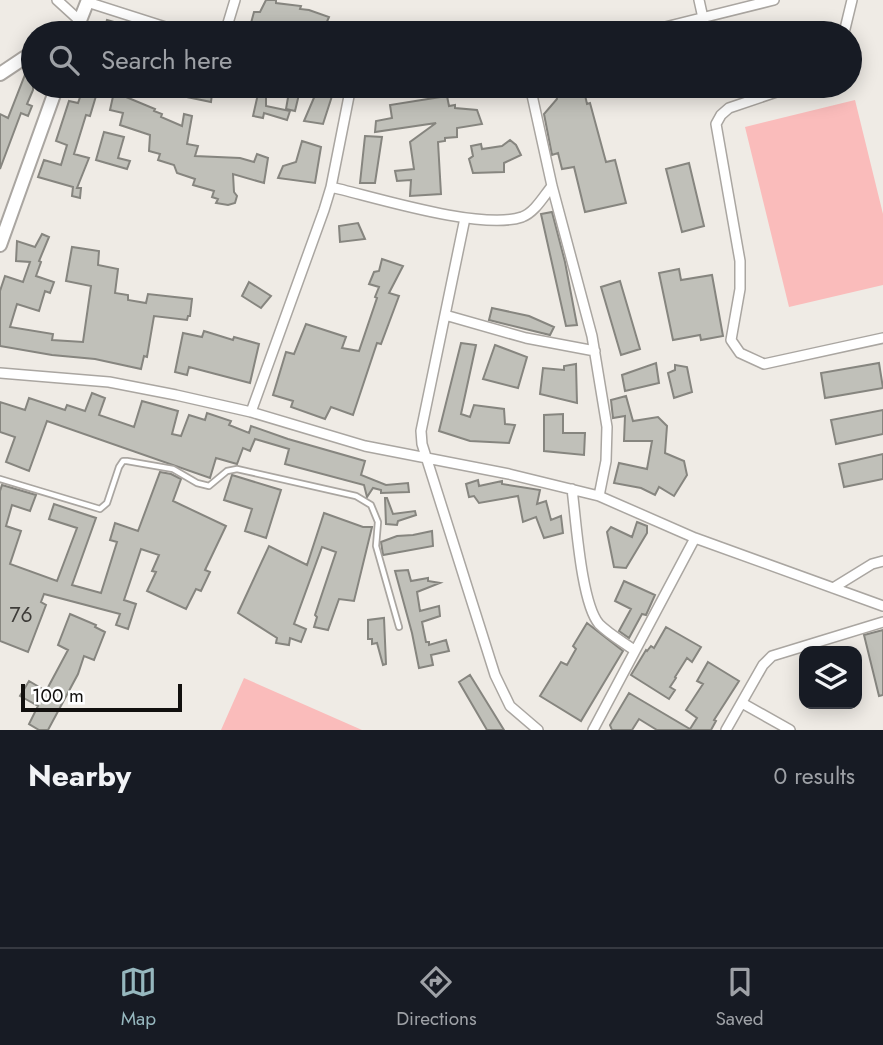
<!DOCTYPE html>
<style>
body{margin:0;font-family:Jost,sans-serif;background:#20242c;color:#f1f3f6}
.controls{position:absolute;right:21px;bottom:21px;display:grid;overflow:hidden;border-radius:14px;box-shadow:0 4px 18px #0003}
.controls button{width:63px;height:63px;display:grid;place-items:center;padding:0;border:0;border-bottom:2px solid #363941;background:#171b24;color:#f1f3f6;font:35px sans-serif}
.scale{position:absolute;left:21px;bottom:18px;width:161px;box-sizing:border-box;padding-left:7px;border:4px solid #12100e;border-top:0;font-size:19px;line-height:24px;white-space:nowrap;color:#12100e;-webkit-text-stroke:5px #fff;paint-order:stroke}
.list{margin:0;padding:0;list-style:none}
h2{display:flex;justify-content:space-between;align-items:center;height:91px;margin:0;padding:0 28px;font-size:30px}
h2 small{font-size:23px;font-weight:400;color:#9ea1a6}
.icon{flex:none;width:38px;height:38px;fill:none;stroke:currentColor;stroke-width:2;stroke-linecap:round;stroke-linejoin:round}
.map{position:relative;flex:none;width:883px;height:730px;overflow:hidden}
.search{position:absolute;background:#171b24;box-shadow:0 4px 18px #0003;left:21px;right:21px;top:21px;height:77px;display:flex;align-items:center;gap:18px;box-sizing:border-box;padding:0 24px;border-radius:38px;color:#9ea1a6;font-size:26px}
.sheet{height:217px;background:#171b24}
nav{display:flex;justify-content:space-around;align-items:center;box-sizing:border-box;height:98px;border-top:2px solid #363941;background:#171b24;font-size:19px;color:#9ea1a6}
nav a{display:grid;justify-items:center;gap:4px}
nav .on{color:#96b7be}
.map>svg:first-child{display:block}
.green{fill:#fabcbb}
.building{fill:#c0c0b9;stroke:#86857f;stroke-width:2}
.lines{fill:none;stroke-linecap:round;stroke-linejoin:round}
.lane-casing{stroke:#aaa6a1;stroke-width:8}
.street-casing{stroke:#aaa6a1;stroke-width:12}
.secondary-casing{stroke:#aaa6a1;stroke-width:16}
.lane{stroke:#fff;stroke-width:4.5}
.street{stroke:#fff;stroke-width:9}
.secondary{stroke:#fff;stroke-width:12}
.labels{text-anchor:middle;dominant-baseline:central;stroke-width:5;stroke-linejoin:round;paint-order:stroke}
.number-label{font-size:21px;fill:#3e3c39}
</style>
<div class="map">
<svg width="883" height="730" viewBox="0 0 883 730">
<rect width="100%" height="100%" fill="#efebe5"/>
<path class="green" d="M855,100L883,214V285L789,307L745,127Z
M244,678L362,730H221Z"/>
<path class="building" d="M266,0H276V3L301,6L300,9L309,10L329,17L322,33H270L272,28L251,23L254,12H260Z
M107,20L145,31L144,33H103Z
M33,62V90L27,104L32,106L28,116L21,113L0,169V114L8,118L26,72L24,68Z
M84,86H99L90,116L86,115L74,154L89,158L77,188H81L80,198L72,196L73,187L38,177L44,160L61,165L67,145L56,141L69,101L78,103Z
M149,86H213L211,102L148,89Z
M257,86H266V106L290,111L287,120L264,113L263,118L253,116L258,94L256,93Z
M290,86H301L295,111L286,109Z
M554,86H583L587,104L590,103L606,162L615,160L626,203L585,212L574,167L562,169L558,153L552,155L544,114L557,99Z
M114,92L155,109L154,111L162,114L161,117L182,126L184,114L192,116L187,144L198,146L195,156L240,158L254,162L257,154L268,158L264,183L233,174L234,192L237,196L235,203L228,205L216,203L218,199L212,197L214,191L193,185L195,179L177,173L174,165L158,160L160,154L149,151L150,135L120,125L123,113L110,110Z
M316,93L332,96L323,124L304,121Z
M447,96L449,106L455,105V108L477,110L482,124L457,128V137L445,138V141L438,142L441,194L410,196L411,180L397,181L395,171L414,169L410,142L436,123L375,132L376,121L392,118L390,105Z
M104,132L124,137L118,158L130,161L127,169L96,160Z
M365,136L382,137L375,183H360Z
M510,140L516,145L521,155L504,163V172L473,173L469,159L473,156L471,146L481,144L482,149L502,146Z
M302,141L321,147L315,183L278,178L283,166L296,162Z
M689,163L704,226L682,232L666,169Z
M552,212L565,262L577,325L566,326L541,214Z
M358,223L365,239L340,242L339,226Z
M42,234L49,237L39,261L41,262L36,276L54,282L50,293L45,291L39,311L17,304L10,327L53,334L52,340L83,342L91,286L66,281L72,247L99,251L98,265L118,269L115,293L128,295V300L146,303L148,294L192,299L190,316H188L187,320L154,316L147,357L144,356L141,369L95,359L52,355L0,346V291L5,276L23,282L30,262L16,261L17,241L35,247Z
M382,259L403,266L389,293L399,296L381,344L377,343L353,415L331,407L325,419L291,407L293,401L273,395L286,352L294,354L306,324L346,337L342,348L359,351L377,298L375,297L379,287L369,284L374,272L379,271Z
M679,269L681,280L712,275L723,336L701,340L700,335L673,340L659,273Z
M620,281L640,349L621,355L601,287Z
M249,282L271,296L261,308L242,296Z
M492,308L529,316L554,327L550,335L489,320Z
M204,331L233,340L234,337L259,344L250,383L189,367L187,375L175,372L183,333L202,337Z
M461,343L476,345L461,414L470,417L474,405L504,409L505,424L515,425L509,443L470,441L439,431Z
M495,345L527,357L518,388L483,379Z
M656,363L659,383L625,391L622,375Z
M879,363L883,388L825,398L821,373Z
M576,364L577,403L540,394L543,368L564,370V366Z
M675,365L687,367L692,392L674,398L668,373L675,370Z
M92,393L105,398L99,415L134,427L142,401L178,411L172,434L181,436L189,415L205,420L207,413L231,421L229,425L249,433L251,426L288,439L365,461L361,475L386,485L408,483L409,492L381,493V490L373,488L367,497L364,485L285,464L289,449L255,439L250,451L243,448L237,464L216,458L210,478L47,421L29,471L6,462L15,437L0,432V402L25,410L29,398L65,410L67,405L85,411Z
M626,396L633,421L658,417L667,426L665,453L684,461L687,475L674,496L659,487L655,495L641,488L614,483L619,463L647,469L652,441H624L625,416L613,418L611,400Z
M883,410V434L836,444L831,420Z
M563,414V433H585L584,455L544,451V415Z
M883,454V479L844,487L839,464Z
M160,472L171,474L181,479L173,501L226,526L205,570L210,572L201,591L196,589L186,609L147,591L156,572L152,571L159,555L141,549L124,600L136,604L128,629L116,625L120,614L44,594L41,602L46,605L28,652L0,641V491L2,485L36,495L30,511L12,505L6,526L21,531L10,564L57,581L77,528L49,519L54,504L96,518L72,585L101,593L117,542L110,540L115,523L138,531Z
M232,475L281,490L266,538L245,531L252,509L224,500Z
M478,480L479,486L502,481V484L540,490L537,504L546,501L551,520L561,516L563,533L544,538L536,517L523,522L518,496L479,503L474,496L469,497L466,484Z
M385,498H387L393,514L415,511L416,515L398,521L397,525L386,524Z
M324,513L363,527H372L354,601L339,599L328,630L314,627L317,617L315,615L336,552L322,547L294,624L306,629L301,642L290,638L289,645L276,643L277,638L238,613L269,546L307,565Z
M637,522L647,526V533L626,568L614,567L607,532L611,527L632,537Z
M432,531L433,546L383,555L381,542L397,536L413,535Z
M408,570L411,581L428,578V581L440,583L417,592L420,611L439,606L440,616L422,622L426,642H429V645L446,640L449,651L431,655L433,665L419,668L412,633L395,571Z
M624,581L655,595L646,615L642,614L629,638L619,631L631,609L615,601Z
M70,614L96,625L95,627L105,632L94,660L84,656L78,674L48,730H39L29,724L38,706L20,696L29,681L46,691L68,650L58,645Z
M384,618L386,664L383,665L377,643L372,644V639H368V620Z
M587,623L623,651L581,721L540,696L561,662L567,665L576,649L573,646Z
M666,627L701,647L692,662L687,658L675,677L676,678L670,687L675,690L669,699L631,675L646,650L647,651L651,646L654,648Z
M883,630V695L879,696L864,635Z
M708,662L739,681L714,720L716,721L711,730H657L639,719L632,730H612L610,725L629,693L690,729L697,718L686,710L703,684L697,681Z
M470,675L504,730H487L459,682Z"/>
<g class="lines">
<g class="lane-casing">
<path id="lane" d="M0,479L100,509L107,503L119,467L123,461H127L173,469L197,483L209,486L227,471L237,469L356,496L371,505L378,522L376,546L399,627"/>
</g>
<g class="street-casing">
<path id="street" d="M57,0L80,21
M699,0L703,18
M87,2L184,33
M225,33L235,0
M641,33L774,0
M844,33L852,0
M530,86L552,186L592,336L607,427L606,461L599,496
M794,86L729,108L721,115L716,124L740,261V289L731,340L740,353L764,364L883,338
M331,187C374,197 482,231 522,217C535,212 543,197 552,186
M465,218L421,431L422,444L495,675L510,706L538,730
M445,315L526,338L595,351
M0,373L109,382L176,395L251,412L365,446L509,474L599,496L695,538L593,730
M251,412L324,210L331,187L351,86
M572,489C576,519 581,603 599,624C609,634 623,642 634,650
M695,538L883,606
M833,588L872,564L883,561
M742,703L790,730
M726,730L763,665L772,656L883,622"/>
</g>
<g class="secondary-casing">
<path id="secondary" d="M75,33L88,0
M0,74L33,52
M0,245L57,86"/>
</g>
<use href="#lane" class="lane"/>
<use href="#street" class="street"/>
<use href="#secondary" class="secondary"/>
</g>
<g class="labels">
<g class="number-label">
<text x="21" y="615">76</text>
</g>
</g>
</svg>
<div class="controls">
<button><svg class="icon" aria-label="layers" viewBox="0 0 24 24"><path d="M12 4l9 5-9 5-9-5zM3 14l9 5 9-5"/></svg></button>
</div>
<div class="scale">100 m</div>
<div class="search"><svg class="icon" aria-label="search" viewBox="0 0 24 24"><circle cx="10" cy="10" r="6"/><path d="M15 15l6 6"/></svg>Search here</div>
</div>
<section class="sheet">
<h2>Nearby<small>0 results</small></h2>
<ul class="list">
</ul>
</section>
<nav>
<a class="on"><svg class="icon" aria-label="map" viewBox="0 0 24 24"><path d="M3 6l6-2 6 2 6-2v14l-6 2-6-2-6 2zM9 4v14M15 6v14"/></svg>Map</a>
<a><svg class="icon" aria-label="directions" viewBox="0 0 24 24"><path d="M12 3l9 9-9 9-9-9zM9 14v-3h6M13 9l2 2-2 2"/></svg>Directions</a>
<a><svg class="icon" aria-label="saved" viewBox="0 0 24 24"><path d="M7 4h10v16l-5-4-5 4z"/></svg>Saved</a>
</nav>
